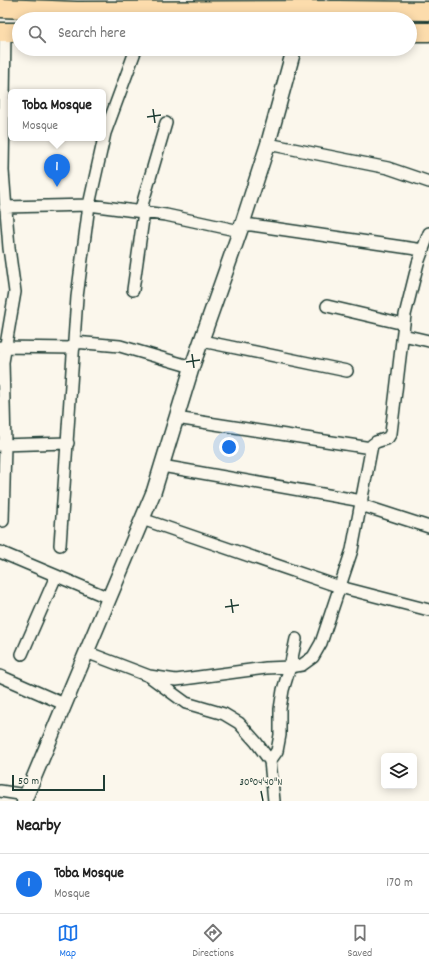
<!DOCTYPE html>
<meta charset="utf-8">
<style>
body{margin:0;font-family:Dekko,sans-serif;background:#f2f2f2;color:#222}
.controls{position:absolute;right:12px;bottom:12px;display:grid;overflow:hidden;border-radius:6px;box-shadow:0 2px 10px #0003}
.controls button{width:36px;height:36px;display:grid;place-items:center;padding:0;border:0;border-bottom:1px solid #e0e0e0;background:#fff;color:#222;font:20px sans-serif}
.scale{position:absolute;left:12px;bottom:10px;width:93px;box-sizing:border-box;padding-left:4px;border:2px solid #1f3d34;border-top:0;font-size:11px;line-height:14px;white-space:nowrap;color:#1f3d34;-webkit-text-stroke:3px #fbf7ec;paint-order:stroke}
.you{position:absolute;left:229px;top:447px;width:14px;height:14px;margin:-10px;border:3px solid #fff;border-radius:50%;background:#1a73e8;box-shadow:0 0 0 6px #1a73e833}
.badge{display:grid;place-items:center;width:26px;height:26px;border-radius:50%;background:#1a73e8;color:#fff;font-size:13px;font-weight:700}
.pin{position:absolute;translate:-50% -33px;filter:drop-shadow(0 1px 2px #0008)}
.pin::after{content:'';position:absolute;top:21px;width:14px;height:12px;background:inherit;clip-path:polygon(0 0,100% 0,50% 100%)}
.popup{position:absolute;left:8px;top:89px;width:98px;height:52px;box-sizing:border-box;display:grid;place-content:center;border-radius:6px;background:#fff;filter:drop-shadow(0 1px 3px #0005);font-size:13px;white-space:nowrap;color:#767676}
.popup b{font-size:15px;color:#222}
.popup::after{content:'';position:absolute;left:50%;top:100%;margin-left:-8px;border:8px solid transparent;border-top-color:#fff}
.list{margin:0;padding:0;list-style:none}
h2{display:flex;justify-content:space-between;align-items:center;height:52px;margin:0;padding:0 16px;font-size:17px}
h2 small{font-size:13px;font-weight:400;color:#767676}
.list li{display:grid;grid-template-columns:26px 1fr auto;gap:12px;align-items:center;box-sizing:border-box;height:60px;padding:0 16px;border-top:1px solid #e0e0e0}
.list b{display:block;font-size:15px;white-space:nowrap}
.list p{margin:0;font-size:13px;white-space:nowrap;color:#767676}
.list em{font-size:13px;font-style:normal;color:#767676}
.icon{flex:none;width:22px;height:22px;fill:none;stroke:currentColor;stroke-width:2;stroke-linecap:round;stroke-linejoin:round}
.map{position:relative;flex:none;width:429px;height:801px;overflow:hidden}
.search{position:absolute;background:#fff;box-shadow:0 2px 10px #0003;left:12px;right:12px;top:12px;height:44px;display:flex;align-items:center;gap:10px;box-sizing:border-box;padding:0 14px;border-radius:22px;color:#767676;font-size:15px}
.sheet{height:112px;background:#fff}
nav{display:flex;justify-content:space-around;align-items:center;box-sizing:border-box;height:56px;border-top:1px solid #e0e0e0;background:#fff;font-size:11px;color:#767676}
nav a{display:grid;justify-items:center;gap:2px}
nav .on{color:#1a73e8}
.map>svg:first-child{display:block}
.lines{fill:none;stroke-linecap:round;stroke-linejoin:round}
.minor-casing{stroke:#1f3d34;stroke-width:14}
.tertiary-casing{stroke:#1f3d34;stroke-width:17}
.primary-casing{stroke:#1f3d34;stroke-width:21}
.minor{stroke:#fbf7ec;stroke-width:11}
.tertiary{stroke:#fbf7ec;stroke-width:14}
.primary{stroke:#fcdcac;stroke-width:18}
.ticks{fill:none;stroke:#1f3d34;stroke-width:1.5}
.ticks-label{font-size:10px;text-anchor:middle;fill:#1f3d34;stroke:#fbf7ec;stroke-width:3.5;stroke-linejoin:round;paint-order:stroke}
</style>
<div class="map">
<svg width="429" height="801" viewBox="0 0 429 801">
<rect width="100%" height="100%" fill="#fbf7ec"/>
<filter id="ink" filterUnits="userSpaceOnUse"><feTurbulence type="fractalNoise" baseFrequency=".025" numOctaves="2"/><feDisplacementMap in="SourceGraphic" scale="8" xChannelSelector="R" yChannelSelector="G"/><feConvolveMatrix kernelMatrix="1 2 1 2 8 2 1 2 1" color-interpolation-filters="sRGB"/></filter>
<g filter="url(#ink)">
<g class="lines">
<g class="minor-casing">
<path id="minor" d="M268,144L388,168L429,182
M5,207L89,205L166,215L240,231
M140,212L166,123
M242,225H252L423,250
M133,290L144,212
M327,306L404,324
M403,335L429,341
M202,341L347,371
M74,342L120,346L192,367
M0,347L74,348
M176,418L371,448
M0,445L68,443
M162,466L362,501
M361,505L429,527
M142,519L340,587L429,610
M3,521L5,445L3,362L15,292L9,248L3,171L5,32
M60,545L77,297L89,205L105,133L136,49
M0,552L109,598
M86,652L149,676L186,703L224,714L239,723L256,742L270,761L274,801
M22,654L56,576
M0,676L64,704
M149,676L176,680L266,668L290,667L302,665L313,657L321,643L352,550L372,445L376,442L388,438L391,433L405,315L418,263L429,233
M270,761L277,751L280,735V709L283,690L290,667L296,639
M0,791L26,795"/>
</g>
<g class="tertiary-casing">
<path id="tertiary" d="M24,801L154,491L192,367L240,231L268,144L294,49"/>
</g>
<g class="primary-casing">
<path id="primary" d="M0,8L77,11L338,10L429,11
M0,32H19
M410,32H429"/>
</g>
<use href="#minor" class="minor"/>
<use href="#tertiary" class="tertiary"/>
<use href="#primary" class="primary"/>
</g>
</g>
<path class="ticks" d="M153,109L155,123M147,117L161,115M192,354L194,368M186,362L200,360M231,599L233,613M225,607L239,605M261,791L263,801"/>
<g class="ticks-label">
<text x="261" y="785">30°04'40"N</text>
</g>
</svg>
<div class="controls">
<button><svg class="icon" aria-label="layers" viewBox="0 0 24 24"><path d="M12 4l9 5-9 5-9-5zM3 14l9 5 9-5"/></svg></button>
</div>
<div class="scale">50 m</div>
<div class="you"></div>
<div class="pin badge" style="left:57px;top:187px">1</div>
<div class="popup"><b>Toba Mosque</b>Mosque</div>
<div class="search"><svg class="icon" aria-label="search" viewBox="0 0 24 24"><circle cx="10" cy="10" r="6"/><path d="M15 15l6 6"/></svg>Search here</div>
</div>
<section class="sheet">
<h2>Nearby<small></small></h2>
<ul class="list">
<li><span class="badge">1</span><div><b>Toba Mosque</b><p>Mosque</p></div><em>170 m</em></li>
</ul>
</section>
<nav>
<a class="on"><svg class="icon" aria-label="map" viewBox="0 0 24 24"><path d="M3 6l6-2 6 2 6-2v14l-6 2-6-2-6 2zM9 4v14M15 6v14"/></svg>Map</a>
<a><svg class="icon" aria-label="directions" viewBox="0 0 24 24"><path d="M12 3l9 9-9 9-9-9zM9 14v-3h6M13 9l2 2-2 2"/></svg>Directions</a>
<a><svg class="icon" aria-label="saved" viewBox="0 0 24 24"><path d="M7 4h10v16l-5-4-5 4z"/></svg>Saved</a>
</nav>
